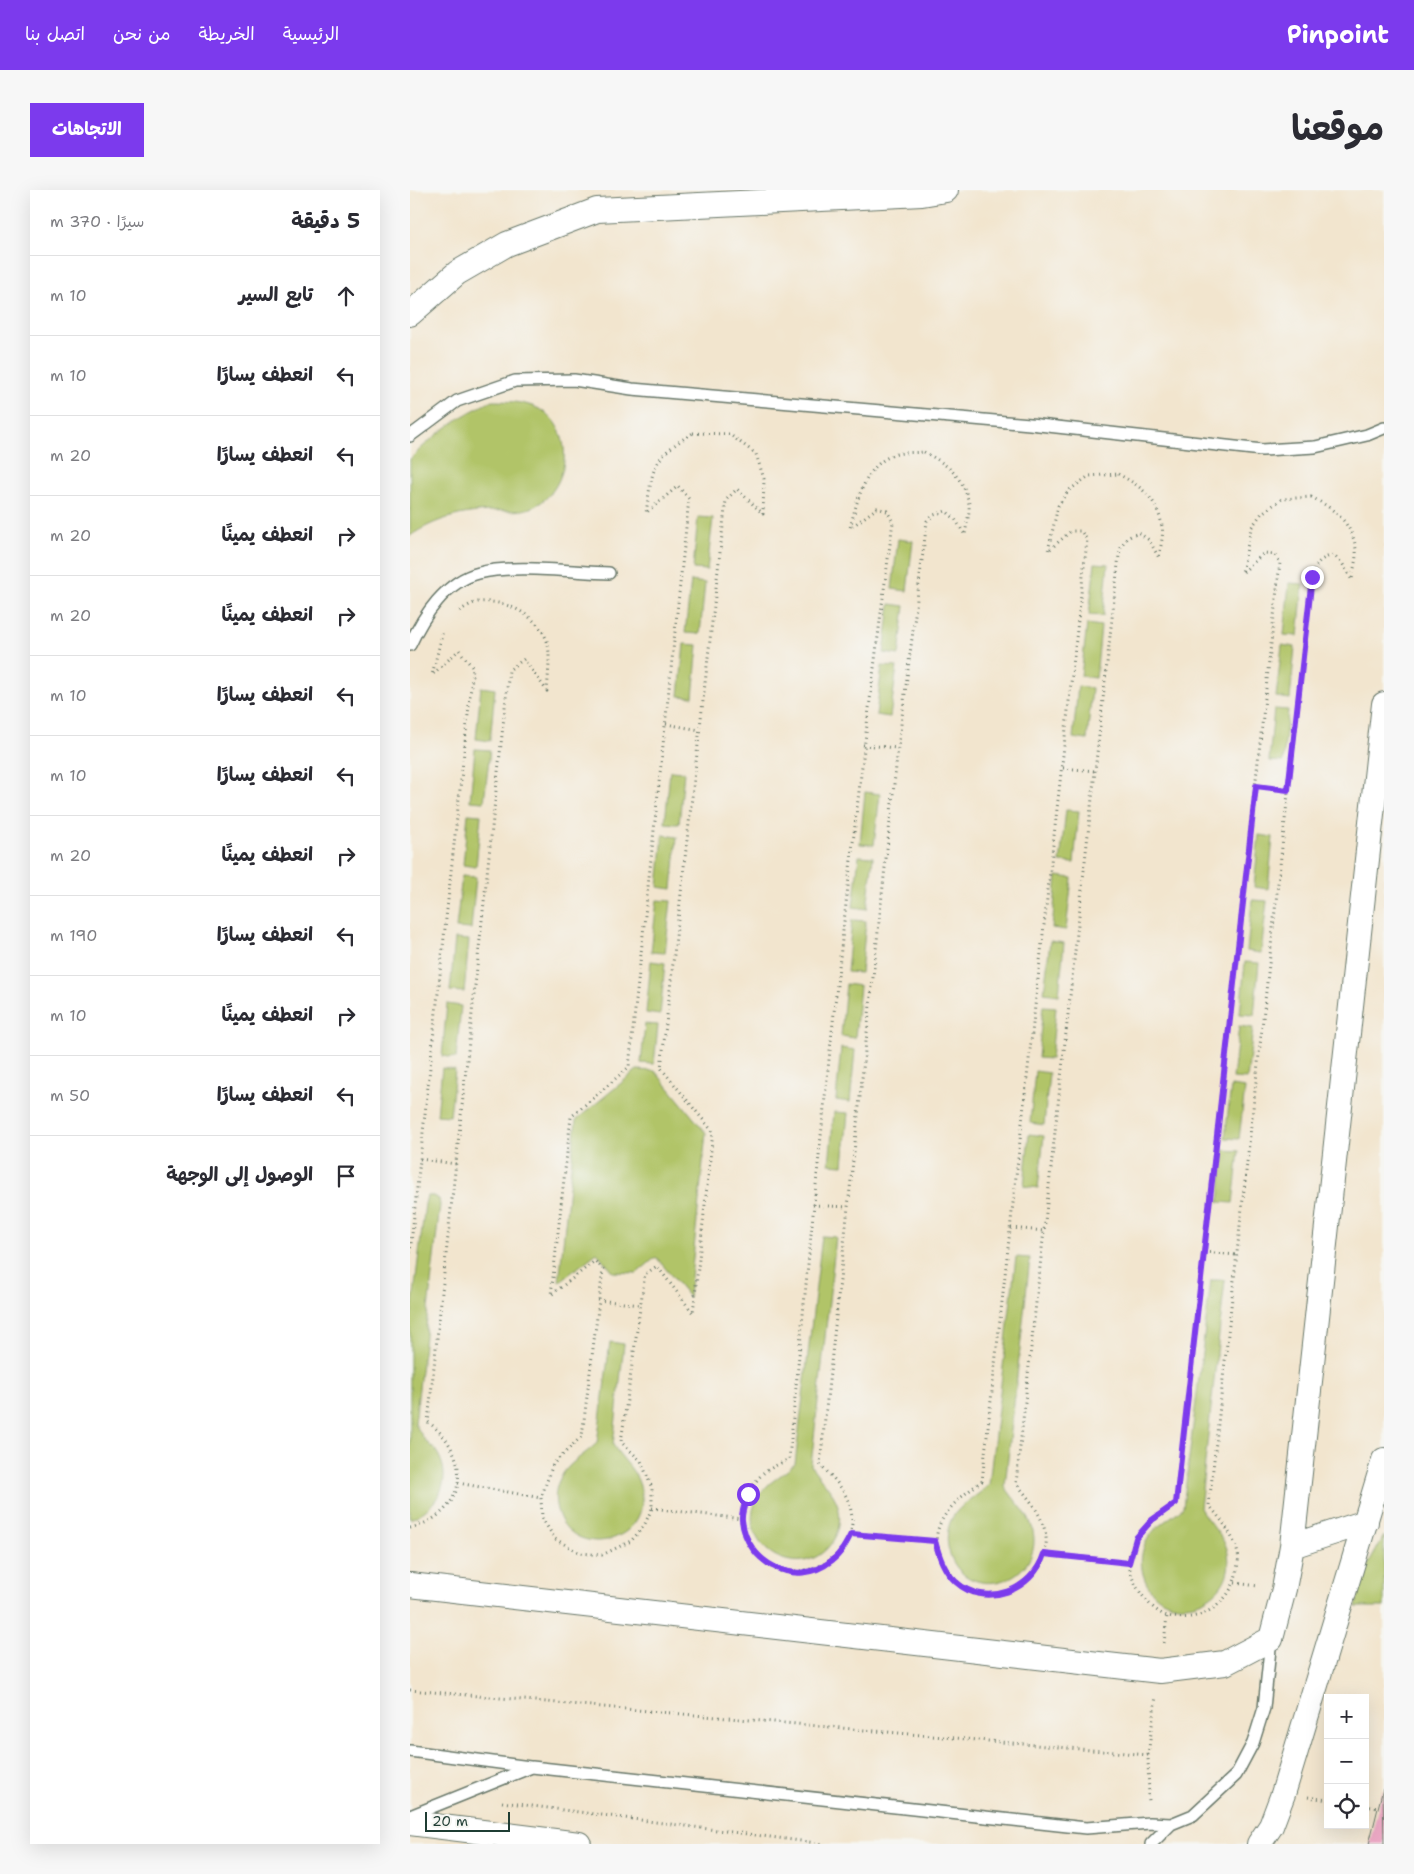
<!DOCTYPE html>
<html lang="ar">
<meta charset="utf-8">
<style>
body{margin:0;font-family:"Shantell Sans","Playpen Sans Arabic",sans-serif;background:#f7f7f7;color:#2b2b33;direction:rtl}
.controls{position:absolute;right:15px;bottom:15px;display:grid;overflow:hidden;border-radius:0px;box-shadow:0 5px 20px #0002}
.controls button{width:45px;height:45px;display:grid;place-items:center;padding:0;border:0;border-bottom:1px solid #e1e1e2;background:#fff;color:#2b2b33;font:25px sans-serif}
.scale{position:absolute;left:15px;bottom:12px;width:85px;box-sizing:border-box;padding-left:5px;border:2px solid #1f3d34;border-top:0;font-size:14px;line-height:18px;white-space:nowrap;color:#1f3d34;-webkit-text-stroke:4px #f6f6f2;paint-order:stroke}
.stop{position:absolute;width:15px;height:15px;margin:-11px;border:4px solid #7c3aed;border-radius:50%;background:#fff}
.stop.end{background:#7c3aed;border-color:#fff;box-shadow:0 1px 5px #0008}
.list{margin:0;padding:0;list-style:none}
h2{display:flex;justify-content:space-between;align-items:center;height:65px;margin:0;padding:0 20px;font-size:21px}
h2 small{font-size:16px;font-weight:400;color:#7c7c81}
.list li{display:grid;grid-template-columns:32px 1fr auto;gap:15px;align-items:center;box-sizing:border-box;height:80px;padding:0 20px;border-top:1px solid #e1e1e2}
.list b{display:block;font-size:19px;white-space:nowrap}
.list em{font-size:16px;font-style:normal;color:#7c7c81}
.icon{flex:none;width:28px;height:28px;fill:none;stroke:currentColor;stroke-width:2;stroke-linecap:round;stroke-linejoin:round}
.map{position:relative;flex:none;width:974px;height:1654px;overflow:hidden;direction:ltr;border-radius:0px}
header{display:flex;align-items:center;gap:30px;box-sizing:border-box;height:70px;padding:0 25px;background:#7c3aed;color:#fff}
header strong{font-size:24px}
nav{display:flex;gap:28px;margin-inline-start:auto;font-size:18px}
.intro{display:flex;align-items:center;justify-content:space-between;box-sizing:border-box;height:120px;padding:0 30px}
h1{margin:0;font-size:35px}
.button{padding:12px 22px;border-radius:0px;background:#7c3aed;color:#fff;font-size:18px;font-weight:700}
main{display:flex;gap:30px;padding:0 30px}
aside{flex:1;background:#fff;border-radius:0px;box-shadow:0 5px 20px #0002}
.map>svg:first-child{display:block}
.green{fill:#b1c468;stroke:#68804e}
.building{fill:#eba8c4}
.lines{fill:none;stroke-linecap:round;stroke-linejoin:round}
.service-casing{stroke:#69786a;stroke-width:14}
.minor-casing{stroke:#69786a;stroke-width:26}
.path{stroke:#69786a;stroke-width:3;stroke-dasharray:1 4;stroke-linecap:butt}
.service{stroke:#fff;stroke-width:11}
.minor{stroke:#fff;stroke-width:24}
.route{stroke:#7c3aed;stroke-width:6}
</style>
<header>
<strong>Pinpoint</strong>
<nav><a>الرئيسية</a><a>الخريطة</a><a>من نحن</a><a>اتصل بنا</a></nav>
</header>
<div class="intro"><h1>موقعنا</h1><a class="button">الاتجاهات</a></div>
<main>
<div class="map">
<svg width="974" height="1654" viewBox="0 0 974 1654">
<rect width="100%" height="100%" fill="#f6f6f2"/>
<filter id="ink" filterUnits="userSpaceOnUse"><feTurbulence type="fractalNoise" baseFrequency=".02" numOctaves="2"/><feDisplacementMap in="SourceGraphic" scale="10" xChannelSelector="R" yChannelSelector="G"/><feConvolveMatrix kernelMatrix="1 2 1 2 8 2 1 2 1" color-interpolation-filters="sRGB"/></filter>
<filter id="wash" filterUnits="userSpaceOnUse"><feTurbulence type="fractalNoise" baseFrequency=".0096" numOctaves="4" result="noise"/><feDisplacementMap in="SourceGraphic" scale="20" xChannelSelector="R" yChannelSelector="G"/><feGaussianBlur stdDeviation="1.12" result="paint"/><feColorMatrix in="noise" values="0 0 0 0 0 0 0 0 0 0 0 0 0 0 0 0 0 1.4 0 .05"/><feComposite in="paint" operator="in"/></filter>
<g filter="url(#wash)">
<rect width="100%" height="100%" fill="#f2e5ce"/>
<path class="green" d="M82,211C101,211 124,212 139,226C167,253 155,308 117,319C107,322 93,320 82,321C52,322 25,329 0,346V269C25,244 50,225 82,211Z
M288,327L303,328L297,380L283,379Z
M488,349L503,351L497,401L482,399Z
M685,373L698,374L693,426L679,425Z
M281,391L295,393L290,444L275,443Z
M879,393L893,394L888,446L874,445Z
M480,414L495,416L489,465L474,463Z
M677,434L691,436L686,488L671,486Z
M274,454L288,455L283,507L269,506Z
M872,455L885,457L880,509L866,507Z
M472,476L487,477L480,527L466,525Z
M668,496L682,498L677,550L663,548Z
M71,497L85,499L80,551L66,549Z
M864,519L878,520L873,572L859,571Z
M65,559L80,560L74,612L60,611Z
M260,581L274,582L269,634L255,633Z
M455,602L470,604L464,655L450,654Z
M656,620L669,621L664,673L650,672Z
M58,624L71,625L66,677L53,675Z
M253,645L267,647L262,699L248,697Z
M849,645L863,647L858,699L844,697Z
M449,666L463,667L457,719L443,717Z
M52,686L66,687L61,739L46,738Z
M647,686L662,688L656,740L642,738Z
M247,710L261,711L255,763L241,762Z
M842,710L857,711L851,763L837,761Z
M442,730L456,731L451,783L437,782Z
M45,749L59,750L54,802L40,801Z
M640,751L654,753L649,805L634,803Z
M241,771L255,773L250,825L236,823Z
M835,772L849,773L844,825L830,824Z
M436,794L450,796L445,848L431,846Z
M37,814L51,816L46,868L32,866Z
M633,816L646,817L641,869L628,868Z
M235,834L248,835L244,874L231,873Z
M829,836L843,838L837,889L823,888Z
M431,858L445,860L440,912L426,910Z
M32,878L45,880L40,926L27,925Z
M227,880L245,881L296,943L279,1107L246,1067L227,1083L203,1082L187,1063L149,1092L166,930Z
M625,881L639,883L634,935L620,933Z
M821,896L835,898L829,949L815,948Z
M424,922L438,923L433,975L419,974Z
M619,944L634,946L628,998L614,996Z
M814,960L829,961L823,1013L809,1012Z
M17,1006H23L29,1009L30,1015L5,1233C8,1239 11,1245 15,1250C18,1254 23,1257 26,1261C45,1289 28,1318 0,1329V1137L15,1014Z
M412,1046L426,1047L401,1275C409,1289 424,1301 428,1316C431,1327 430,1339 424,1349C395,1399 321,1357 348,1307C356,1293 373,1285 385,1274Z
M606,1067L620,1068L595,1296C603,1310 618,1322 622,1337C638,1392 554,1417 539,1361C536,1350 537,1338 542,1328C550,1314 568,1306 579,1295Z
M801,1090H815L790,1318C797,1331 814,1347 817,1359C832,1415 748,1439 733,1384C730,1372 731,1361 737,1350C743,1337 762,1328 773,1317Z
M200,1152L214,1154L203,1255C211,1268 226,1280 230,1296C246,1352 162,1374 147,1320C144,1309 145,1297 151,1287C158,1273 176,1264 187,1253Z
M974,1346V1417H946L952,1386Z"/>
<g id="blocks">
<path class="building" d="M973,1599L974,1654H959L968,1618Z"/>
</g>
</g>
<g filter="url(#ink)">
<use href="#blocks" fill-opacity="0" stroke="#69786a" stroke-width="1"/>
<g class="lines">
<g class="service-casing">
<path id="service" d="M0,246L47,211L105,191L164,190L222,199L620,234L852,260L905,257L957,245L974,238
M0,455C13,426 36,391 69,383C104,374 163,382 199,383
M0,1561L120,1577
M0,1626L122,1577L676,1638L740,1633L761,1634L783,1625L826,1585L843,1553L854,1518L861,1449
M741,1654L761,1634"/>
</g>
<g class="minor-casing">
<path id="minor" d="M0,124L47,83L97,54L187,20L512,4L536,0
M882,1356L956,1332
M0,1395L750,1481L815,1473L861,1449L874,1399L882,1356L974,514
M0,1633L169,1654
M849,1654L861,1636L873,1604L974,1270"/>
</g>
<path class="path" d="M283,243L319,244L346,264L354,289L353,324L327,299L316,310L251,878L303,942L283,1123L247,1076L235,1084L211,1252L231,1271L242,1298V1318L234,1336L221,1351L192,1365L170,1363L145,1349L132,1328L131,1308L143,1274L172,1246L193,1079L185,1071L141,1105L161,927L219,877L279,309L268,296L236,323C243,277 241,268 283,243Z
M514,262C537,274 554,287 559,314C560,323 556,336 555,345L545,329L536,321L524,325L517,331L488,558L410,1274C423,1288 438,1302 441,1321C448,1356 417,1381 385,1381C381,1381 374,1383 370,1381C359,1378 351,1368 344,1360C338,1351 332,1339 332,1328C332,1313 343,1291 355,1282C362,1277 371,1273 379,1269C409,956 441,643 483,332L477,321L467,318L440,338C447,312 455,272 487,264C495,262 505,263 514,262Z
M708,284C731,296 747,308 752,336C754,345 750,358 749,368L739,350L729,343C716,347 712,351 709,365L606,1293C619,1309 630,1321 635,1341C644,1380 601,1412 565,1404C555,1401 545,1390 539,1382C508,1342 540,1314 572,1291L677,350L671,341H661L638,361L648,316L658,301L679,286Z
M901,307C923,318 942,332 946,359C947,368 943,381 942,390L932,373L923,365C910,369 905,373 902,387L799,1315C812,1331 823,1344 828,1364C829,1368 828,1374 827,1379C823,1412 792,1434 758,1426C748,1424 738,1413 732,1405C701,1362 732,1338 766,1313L870,372L864,364L854,363L832,383L841,338L852,323L872,309Z
M256,534L290,540
M453,555L488,558
M653,578L685,581
M846,596L878,600
M10,969L46,974
M403,1015L437,1017
M601,1038L634,1041
M794,1062L826,1065
M0,1063L63,478L49,460L22,485L33,441
M188,1110L231,1115
M48,1293L131,1308
M242,1318L332,1329
M0,1338C58,1324 64,1266 18,1232L99,480L114,469L137,501C138,488 141,462 137,451C128,425 95,409 68,412C61,413 53,419 47,422
M441,1343L525,1351
M634,1364L719,1373
M825,1393L848,1396
M754,1453L757,1426
M0,1500L738,1565L739,1614
M738,1565L746,1506
M898,1607L918,1610
M92,1612L414,1654
M955,1616L968,1618"/>
<use href="#service" class="service"/>
<use href="#minor" class="minor"/>
</g>
</g>
<g class="lines" filter="url(#ink)">
<path class="route" d="M338,1304C336,1311 331,1322 332,1330C336,1373 386,1399 421,1371C431,1364 436,1354 441,1344L525,1351C529,1366 534,1381 546,1392C576,1419 623,1400 634,1364L719,1373L726,1348L742,1330L766,1313L846,596L878,600L902,387"/>
</g>
</svg>
<div class="controls">
<button>+</button>
<button>−</button>
<button><svg class="icon" aria-label="locate" viewBox="0 0 24 24"><circle cx="12" cy="12" r="6"/><path d="M12 2v4M12 18v4M2 12h4M18 12h4"/></svg></button>
</div>
<div class="scale">20 m</div>
<div class="stop" style="left:338px;top:1304px"></div>
<div class="stop end" style="left:902px;top:387px"></div>
</div>
<aside>
<h2>5 دقيقة<small>سيرًا · 370 m</small></h2>
<ul class="list">
<li><svg class="icon" aria-label="ahead" viewBox="0 0 24 24"><path d="M12 20V5M6 11l6-6 6 6"/></svg><div><b>تابع السير</b></div><em>10 m</em></li>
<li><svg class="icon" aria-label="left" viewBox="0 0 24 24"><path d="M17 20v-9H6M10 6l-5 5 5 5"/></svg><div><b>انعطف يسارًا</b></div><em>10 m</em></li>
<li><svg class="icon" aria-label="left" viewBox="0 0 24 24"><path d="M17 20v-9H6M10 6l-5 5 5 5"/></svg><div><b>انعطف يسارًا</b></div><em>20 m</em></li>
<li><svg class="icon" aria-label="right" viewBox="0 0 24 24"><path d="M7 20v-9h11M14 6l5 5-5 5"/></svg><div><b>انعطف يمينًا</b></div><em>20 m</em></li>
<li><svg class="icon" aria-label="right" viewBox="0 0 24 24"><path d="M7 20v-9h11M14 6l5 5-5 5"/></svg><div><b>انعطف يمينًا</b></div><em>20 m</em></li>
<li><svg class="icon" aria-label="left" viewBox="0 0 24 24"><path d="M17 20v-9H6M10 6l-5 5 5 5"/></svg><div><b>انعطف يسارًا</b></div><em>10 m</em></li>
<li><svg class="icon" aria-label="left" viewBox="0 0 24 24"><path d="M17 20v-9H6M10 6l-5 5 5 5"/></svg><div><b>انعطف يسارًا</b></div><em>10 m</em></li>
<li><svg class="icon" aria-label="right" viewBox="0 0 24 24"><path d="M7 20v-9h11M14 6l5 5-5 5"/></svg><div><b>انعطف يمينًا</b></div><em>20 m</em></li>
<li><svg class="icon" aria-label="left" viewBox="0 0 24 24"><path d="M17 20v-9H6M10 6l-5 5 5 5"/></svg><div><b>انعطف يسارًا</b></div><em>190 m</em></li>
<li><svg class="icon" aria-label="right" viewBox="0 0 24 24"><path d="M7 20v-9h11M14 6l5 5-5 5"/></svg><div><b>انعطف يمينًا</b></div><em>10 m</em></li>
<li><svg class="icon" aria-label="left" viewBox="0 0 24 24"><path d="M17 20v-9H6M10 6l-5 5 5 5"/></svg><div><b>انعطف يسارًا</b></div><em>50 m</em></li>
<li><svg class="icon" aria-label="arrive" viewBox="0 0 24 24"><path d="M6 21V4h12l-3 4 3 4H6"/></svg><div><b>الوصول إلى الوجهة</b></div></li>
</ul>
</aside>
</main>
